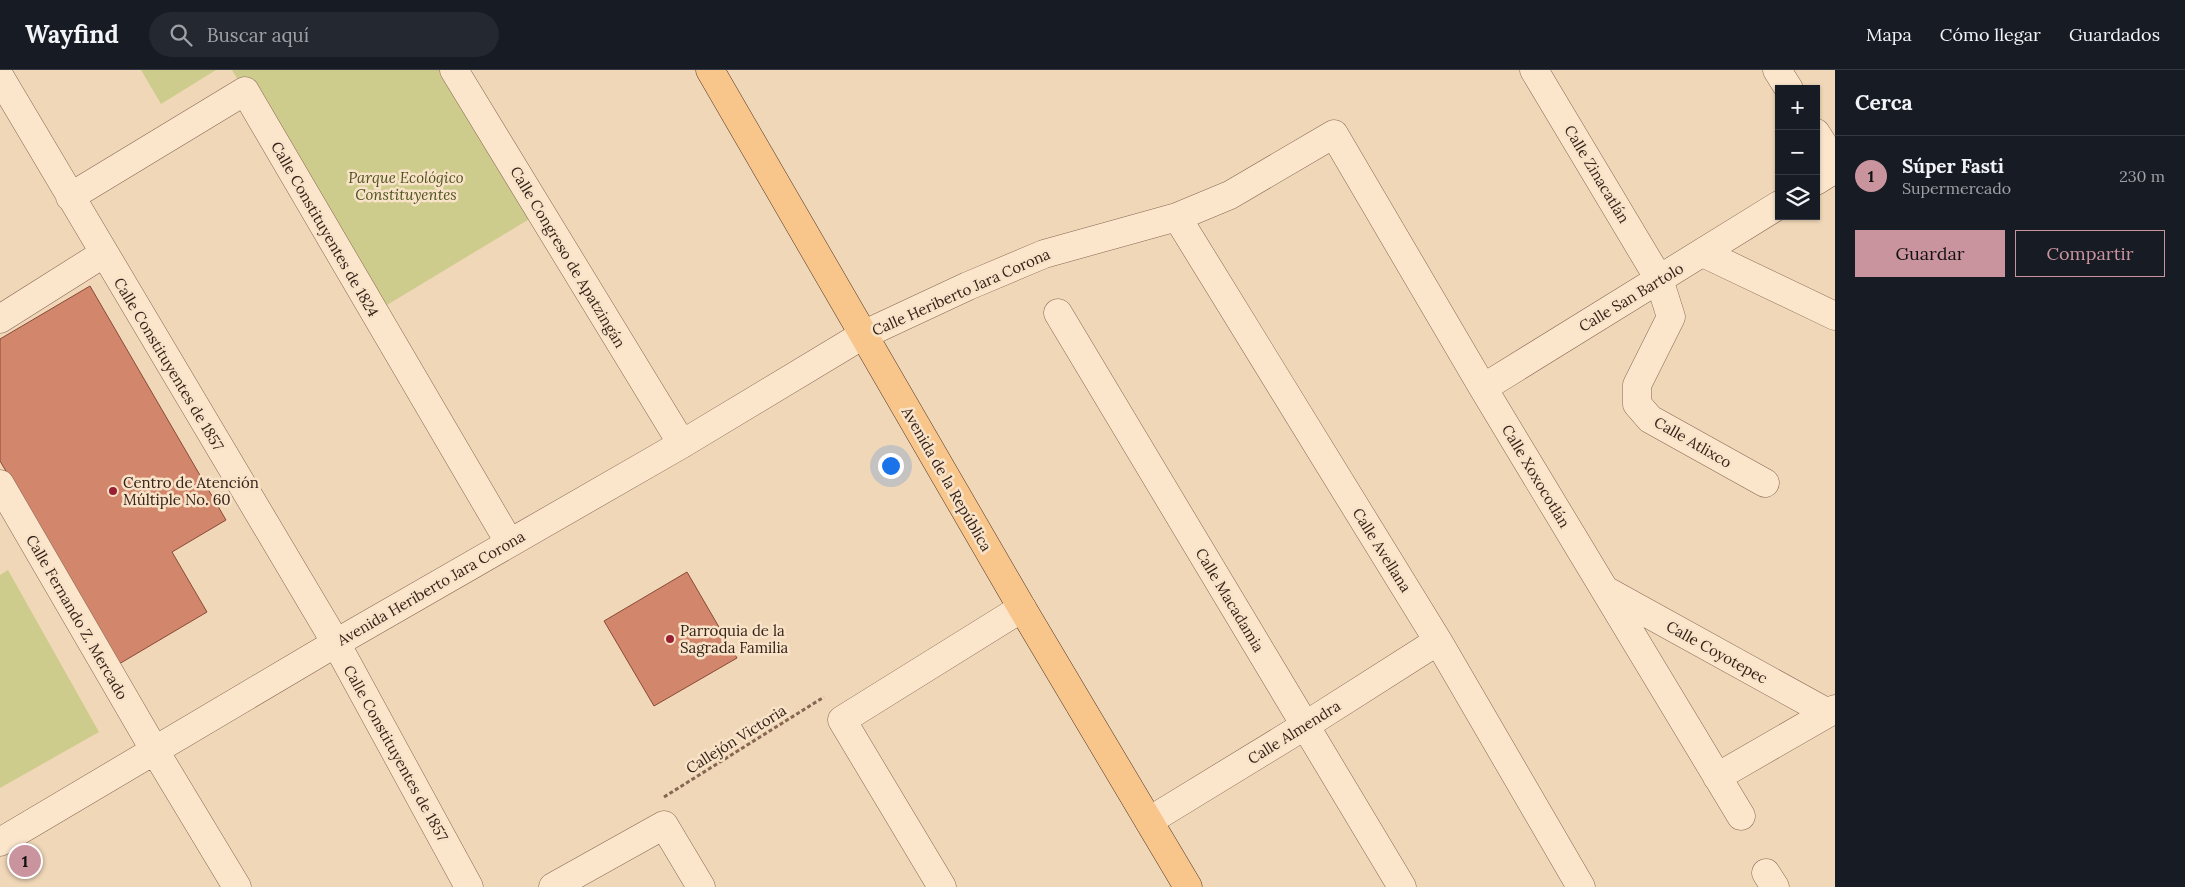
<!DOCTYPE html>
<html lang="es">
<meta charset="utf-8">
<style>
body{margin:0;font-family:Lora,serif;background:#242831;color:#f1f3f6}
.controls{position:absolute;right:15px;top:15px;display:grid;overflow:hidden;border-radius:0px;box-shadow:0 1px 4px #0004}
.controls button{width:45px;height:45px;display:grid;place-items:center;padding:0;border:0;border-bottom:1px solid #363941;background:#171b24;color:#f1f3f6;font:25px sans-serif}
.you{position:absolute;left:890px;top:395px;width:18px;height:18px;margin:-12px;border:4px solid #fff;border-radius:50%;background:#1a73e8;box-shadow:0 0 0 8px #1a73e833}
.badge{display:grid;place-items:center;width:32px;height:32px;border-radius:50%;background:#ca949e;color:#111;font-size:16px;font-weight:700}
.pin{position:absolute;translate:-50% -50%;border:2px solid #fff;box-shadow:0 1px 5px #0006}
.list{margin:0;padding:0;list-style:none}
h2{display:flex;justify-content:space-between;align-items:center;height:65px;margin:0;padding:0 20px;font-size:21px}
h2 small{font-size:16px;font-weight:400;color:#9ea1a6}
.list li{display:grid;grid-template-columns:32px 1fr auto;gap:15px;align-items:center;box-sizing:border-box;height:80px;padding:0 20px;border-top:1px solid #363941}
.list b{display:block;font-size:19px;white-space:nowrap}
.list p{margin:0;font-size:16px;white-space:nowrap;color:#9ea1a6}
.list em{font-size:16px;font-style:normal;color:#9ea1a6}
.actions{display:flex;gap:10px;padding:15px 20px}
.actions a{flex:1;padding:11px 0;border:1px solid #ca949e;border-radius:0px;text-align:center;font-size:18px;color:#ca949e}
.actions .main{background:#ca949e;color:#111}
.icon{flex:none;width:28px;height:28px;fill:none;stroke:currentColor;stroke-width:2;stroke-linecap:round;stroke-linejoin:round}
.map{position:relative;flex:none;width:1835px;height:817px;overflow:hidden}
header{display:flex;align-items:center;gap:30px;box-sizing:border-box;height:70px;padding:0 25px;background:#171b24;border-bottom:1px solid #363941}
header strong{font-size:24px}
nav{display:flex;gap:28px;margin-inline-start:auto;font-size:18px}
.search{width:350px;height:45px;background:#242831;display:flex;align-items:center;gap:12px;box-sizing:border-box;padding:0 18px;border-radius:28px;color:#9ea1a6;font-size:19px}
main{display:flex}
aside{flex:1;background:#171b24}
.map>svg:first-child{display:block}
.green{fill:#cecc8c}
.building{fill:#d2866b;stroke:#884a37}
.lines{fill:none;stroke-linecap:round;stroke-linejoin:round}
.minor-casing{stroke:#876653;stroke-width:29}
.major-casing{stroke:#543628;stroke-width:29}
.path{stroke:#876653;stroke-width:3;stroke-dasharray:4 2.5;stroke-linecap:butt}
.minor{stroke:#fbe6cc;stroke-width:28}
.major{stroke:#f8c68b;stroke-width:28}
.poi-dot{fill:#9a1f33;stroke:#f8e3c8;stroke-width:2}
.labels{text-anchor:middle;dominant-baseline:central;stroke-width:5;stroke-linejoin:round;paint-order:stroke}
.street-label{font-size:15px;fill:#352219;stroke:#f8e3c8}
.park-label{font-size:15px;font-style:italic;fill:#4e531e;stroke:#f8e3c8}
.poi-label{font-size:15px;fill:#352219;stroke:#f8e3c8;text-anchor:start}
</style>
<header>
<strong>Wayfind</strong>
<div class="search"><svg class="icon" aria-label="search" viewBox="0 0 24 24"><circle cx="10" cy="10" r="6"/><path d="M15 15l6 6"/></svg>Buscar aquí</div>
<nav><a>Mapa</a><a>Cómo llegar</a><a>Guardados</a></nav>
</header>
<main>
<div class="map">
<svg width="1835" height="817" viewBox="0 0 1835 817">
<rect width="100%" height="100%" fill="#f0d7b8"/>
<path class="green" d="M141,0H216L161,34Z
M232,0H442L531,148L377,241Z
M8,500L99,662L0,718V505Z"/>
<path class="building" d="M90,216L226,450L172,482L207,542L119,594L0,391V269Z
M687,502L737,588L654,636L604,551Z"/>
<g class="lines">
<g class="minor-casing">
<path id="minor" d="M454,0L682,374
M1534,0L1659,209L1671,247L1637,315V334L1650,349L1765,413
M1777,0L1789,19
M0,7L336,573L469,817
M1816,63L1835,93
M1816,111L1835,99
M70,127L245,21L509,472
M1177,147L1438,571L1581,817
M1703,183L1835,246
M1058,243L1402,817
M0,249L103,184
M1483,318L1779,135
M0,414L155,681L237,817
M1607,521L1828,643
M1717,707L1835,639
M1149,751L1306,655L1438,571
M0,772L336,573L682,374L863,265L968,216L1044,184L1177,147L1230,125L1334,64L1483,318L1741,746
M1766,803L1775,817
M553,817L664,755L701,817
M942,817L842,650L1022,538"/>
</g>
<g class="major-casing">
<path id="major" d="M710,0L1022,538L1188,817"/>
</g>
<path class="path" d="M664,727L824,627"/>
<use href="#minor" class="minor"/>
<use href="#major" class="major"/>
</g>
<g class="poi-dot">
<circle cx="113" cy="421" r="5"/>
<circle cx="670" cy="569" r="5"/>
</g>
<g class="labels">
<g class="street-label">
<text transform="translate(1597 104) rotate(59)">Calle Zinacatlán</text>
<text transform="translate(325 159) rotate(60)">Calle Constituyentes de 1824</text>
<text transform="translate(568 187) rotate(59)">Calle Congreso de Apatzingán</text>
<text transform="translate(961 222) rotate(-24)">Calle Heriberto Jara Corona</text>
<text transform="translate(1631 227) rotate(-31)">Calle San Bartolo</text>
<text transform="translate(169 294) rotate(59)">Calle Constituyentes de 1857</text>
<text transform="translate(1693 372) rotate(30)">Calle Atlixco</text>
<text transform="translate(1536 406) rotate(59)">Calle Xoxocotlán</text>
<text transform="translate(947 409) rotate(60)">Avenida de la República</text>
<text transform="translate(1382 480) rotate(58)">Calle Avellana</text>
<text transform="translate(431 518) rotate(-30)">Avenida Heriberto Jara Corona</text>
<text transform="translate(1230 530) rotate(59)">Calle Macadamia</text>
<text transform="translate(77 547) rotate(60)">Calle Fernando Z. Mercado</text>
<text transform="translate(1717 582) rotate(29)">Calle Coyotepec</text>
<text transform="translate(1294 662) rotate(-32)">Calle Almendra</text>
<text transform="translate(736 669) rotate(-32)">Callejón Victoria</text>
<text transform="translate(396 683) rotate(61)">Calle Constituyentes de 1857</text>
</g>
<g class="park-label">
<text x="406" y="107">Parque Ecológico<tspan x="406" dy="17">Constituyentes</tspan></text>
</g>
<g class="poi-label">
<text x="123" y="412">Centro de Atención<tspan x="123" dy="17">Múltiple No. 60</tspan></text>
<text x="680" y="560">Parroquia de la<tspan x="680" dy="17">Sagrada Familia</tspan></text>
</g>
</g>
</svg>
<div class="controls">
<button>+</button>
<button>−</button>
<button><svg class="icon" aria-label="layers" viewBox="0 0 24 24"><path d="M12 4l9 5-9 5-9-5zM3 14l9 5 9-5"/></svg></button>
</div>
<div class="you"></div>
<div class="pin badge" style="left:25px;top:791px">1</div>
</div>
<aside>
<h2>Cerca<small></small></h2>
<ul class="list">
<li><span class="badge">1</span><div><b>Súper Fasti</b><p>Supermercado</p></div><em>230 m</em></li>
</ul>
<div class="actions"><a class="main">Guardar</a><a>Compartir</a></div>
</aside>
</main>
